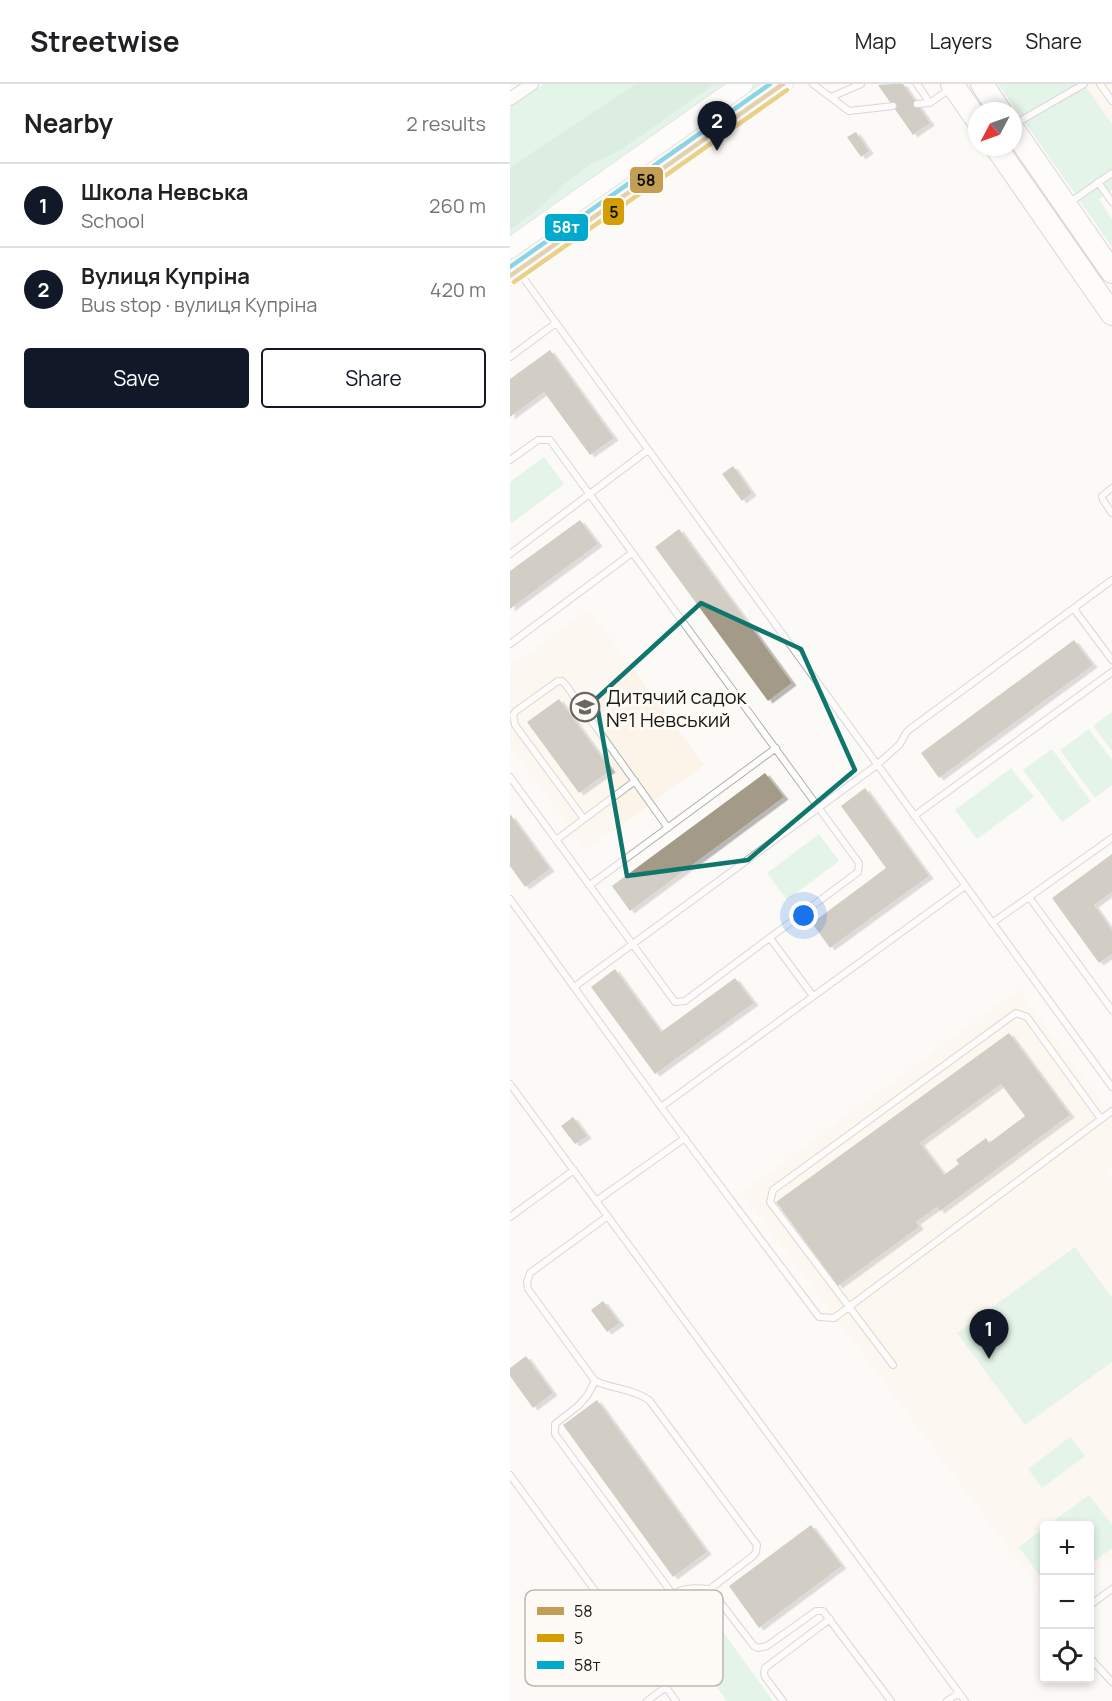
<!DOCTYPE html>
<meta charset="utf-8">
<style>
body{margin:0;font-family:Manrope,sans-serif;background:#f2f2f2;color:#202124}
.controls{position:absolute;right:18px;bottom:18px;display:grid;overflow:hidden;border-radius:6px;box-shadow:0 3px 9px #0003}
.controls button{width:54px;height:54px;display:grid;place-items:center;padding:0;border:0;border-bottom:2px solid #e0e0e0;background:#fff;color:#202124;font:30px sans-serif}
.compass{position:absolute;left:458px;top:18px;width:54px;height:54px;border-radius:50%;background:#fff;box-shadow:0 3px 9px #0003;rotate:229deg}
.you{position:absolute;left:294px;top:832px;width:21px;height:21px;margin:-15px;border:4px solid #fff;border-radius:50%;background:#1a73e8;box-shadow:0 0 0 9px #1a73e833}
.badge{display:grid;place-items:center;width:39px;height:39px;border-radius:50%;background:#111827;color:#fff;font-size:20px;font-weight:700}
.pin{position:absolute;translate:-50% -50px;filter:drop-shadow(0 2px 3px #0008)}
.pin::after{content:'';position:absolute;top:32px;width:21px;height:18px;background:inherit;clip-path:polygon(0 0,100% 0,50% 100%)}
.list{margin:0;padding:0;list-style:none}
h2{display:flex;justify-content:space-between;align-items:center;height:78px;margin:0;padding:0 24px;font-size:26px}
h2 small{font-size:20px;font-weight:400;color:#757577}
.list li{display:grid;grid-template-columns:39px 1fr auto;gap:18px;align-items:center;box-sizing:border-box;height:84px;padding:0 24px;border-top:2px solid #e0e0e0}
.list b{display:block;font-size:22px;white-space:nowrap}
.list p{margin:0;font-size:20px;white-space:nowrap;color:#757577}
.list em{font-size:20px;font-style:normal;color:#757577}
.actions{display:flex;gap:12px;padding:18px 24px}
.actions a{flex:1;padding:14px 0;border:2px solid #111827;border-radius:6px;text-align:center;font-size:21px;color:#111827}
.actions .main{background:#111827;color:#fff}
.icon{flex:none;width:33px;height:33px;fill:none;stroke:currentColor;stroke-width:2;stroke-linecap:round;stroke-linejoin:round}
.map{position:relative;flex:none;width:602px;height:1617px;overflow:hidden}
header{display:flex;align-items:center;gap:36px;box-sizing:border-box;height:84px;padding:0 30px;background:#fff;border-bottom:2px solid #e0e0e0}
header strong{font-size:28px}
nav{display:flex;gap:33px;margin-inline-start:auto;font-size:21px}
main{display:flex}
aside{flex:1;background:#fff}
.map>svg:first-child{display:block}
.built{fill:#fdf4e9}
.green{fill:#c8edd4}
.forest{fill:#b6e1c5}
.building{fill:#a39a87;fill-rule:evenodd;filter:url(#shadow)}
.lines{fill:none;stroke-linecap:round;stroke-linejoin:round}
.lane-casing{stroke:#b1aeab;stroke-width:8}
.street-casing{stroke:#b1aeab;stroke-width:14}
.primary-casing{stroke:#b1aeab;stroke-width:21}
.highway-casing{stroke:#b1aeab;stroke-width:24}
.lane{stroke:#fffefe;stroke-width:6}
.street{stroke:#fffefe;stroke-width:12}
.primary{stroke:#fffefe;stroke-width:20}
.highway{stroke:#fffefe;stroke-width:22}
.bus-1-casing{stroke:#fefaf5;stroke-width:9}
.bus-2-casing{stroke:#fefaf5;stroke-width:9}
.bus-3-casing{stroke:#fefaf5;stroke-width:9}
.bus-1{stroke:#c39e54;stroke-width:4.5}
.bus-2{stroke:#d29e04;stroke-width:4.5}
.bus-3{stroke:#00a9ce;stroke-width:4.5}
.marked{fill:none;stroke:#0f766e;stroke-width:4.5;stroke-linejoin:round}
.labels{text-anchor:middle;dominant-baseline:central;stroke-width:6;stroke-linejoin:round;paint-order:stroke}
.poi-label{font-size:20px;fill:#1c1814;stroke:#fefaf5;text-anchor:start}
.key{fill:#fefaf5;stroke:#bab6b2;stroke-width:1.5}
.key-label{font-size:16px;fill:#1c1814}
.line-badge{stroke:#fefaf5;stroke-width:2}
.badge-label{font-size:16px;text-anchor:middle;font-weight:bold;fill:#fff}
.pale-badge-label{font-size:16px;text-anchor:middle;font-weight:bold;fill:#111}
</style>
<header>
<strong>Streetwise</strong>
<nav><a>Map</a><a>Layers</a><a>Share</a></nav>
</header>
<main>
<aside>
<h2>Nearby<small>2 results</small></h2>
<ul class="list">
<li><span class="badge">1</span><div><b>Школа Невська</b><p>School</p></div><em>260 m</em></li>
<li><span class="badge">2</span><div><b>Вулиця Купріна</b><p>Bus stop · вулиця Купріна</p></div><em>420 m</em></li>
</ul>
<div class="actions"><a class="main">Save</a><a>Share</a></div>
</aside>
<div class="map">
<svg width="602" height="1617" viewBox="0 0 602 1617">
<defs>
<filter id="shadow"><feDropShadow dx="4.5" dy="2.5" stdDeviation="0" flood-color="#0004"/></filter>
</defs>
<rect width="100%" height="100%" fill="#fcfaf7"/>
<path class="built" d="M574,0H602V40Z
M79,525L194,681L77,766L0,663V582Z
M509,905L602,1032V1085L598,1088L602,1093V1475L580,1491V1442H534V1511L231,1109Z"/>
<path class="green" d="M33,0H125L0,83V23Z
M205,0H219L0,154V146L27,126L56,99L81,80L108,68Z
M243,0H263L0,185V171Z
M488,0H574L602,40V106L589,115L602,135V163Z
M34,373L54,400L2,439L0,436V398Z
M602,628V667L583,642Z
M579,645L602,676V701L585,714L550,666Z
M542,665L581,717L552,738L513,686Z
M501,684L524,713L467,755L445,726Z
M309,750L329,777L277,816L257,789Z
M565,1163L602,1214V1278L515,1341L447,1249Z
M560,1353L575,1372L532,1404L518,1385Z
M579,1411L602,1441V1464L580,1481V1442L538,1441Z
M534,1444V1498L509,1463Z
M213,1548L263,1617H264H217L182,1570Z"/>
<path class="forest" d="M125,0H205L108,68L81,80L56,99L27,126L0,146V83Z"/>
<path class="building" d="M382,0H393L420,39L403,51L368,1Z
M346,48L359,67L351,73L337,53Z
M40,266L104,354L80,371L34,308L0,333V295Z
M223,382L242,409L232,417L212,390Z
M70,436L88,460L0,525V487Z
M169,445L282,599L258,617L145,463Z
M564,556L583,581L429,694L411,669Z
M49,615L101,686L69,709L17,638Z
M255,689L274,713L120,827L102,802Z
M355,704L419,792L320,864L302,839L376,784L331,722Z
M0,730L40,785L15,803L0,782Z
M602,770V808L584,821L602,846V870L589,879L542,814Z
M105,885L151,948L225,894L244,919L145,990L81,903Z
M499,949L560,1031L430,1127L427,1123L406,1138L409,1143L328,1202L266,1118ZM491,1000L515,1032L479,1059L476,1054L446,1076L449,1080L434,1091L410,1059Z
M63,1033L77,1052L65,1060L51,1042Z
M93,1217L110,1239L97,1248L81,1226Z
M16,1272L43,1309L23,1324L0,1292V1284Z
M87,1316L197,1468L163,1493L53,1341Z
M301,1441L332,1482L249,1544L219,1502Z"/>
<g class="lines">
<g class="lane-casing">
<path id="lane" d="M303,0L339,27L383,22
M407,0L420,19
M590,0L602,17
M321,13L351,0
M407,20L420,19L441,4
M505,40L574,0
M588,98L602,118
M559,119L602,89
M9,188L602,1003
M0,273L46,239
M0,376L28,356H40L349,779L348,788L175,917L165,918L0,693
M602,404L592,412L593,416L602,429
M0,470L138,366
M564,525L602,576
M0,560L122,469
M404,732L602,588
M74,735L125,697
M602,754L519,813L602,926
M46,756L74,735L5,641L3,631L6,627L48,597H52L56,601L158,744
M80,801L266,664
M0,815L151,1023L309,1233L324,1234L602,1027
M482,839L519,813
M260,854L303,912
M64,903L367,681L390,660L396,649L400,645L602,496
M0,1000L455,1617
M151,1023L455,802
M86,1117L175,1054
M98,1132L20,1189L17,1198L18,1205L85,1297C103,1305 123,1305 139,1316L247,1461L246,1468L243,1472L200,1505L244,1562L248,1564L257,1562L306,1527H313L381,1617
M0,1133L64,1086
M383,1281L260,1118L263,1106L506,929L517,933L591,1035
M85,1297L77,1312L68,1322L45,1340V1350L161,1508L165,1509C177,1503 187,1504 200,1505
M0,1391L166,1617
M580,1521L602,1505
M580,1574L602,1598
M137,1617L156,1603
M273,1617L255,1593L254,1589L255,1584L320,1535
M437,1617L449,1609"/>
</g>
<g class="street-casing">
<path id="street" d="M0,15L22,0"/>
</g>
<g class="primary-casing">
<path id="primary" d="M0,164L233,0
M0,192L273,0"/>
</g>
<g class="highway-casing">
<path id="highway" d="M442,0L467,36
M472,0L490,27
M503,45L602,188
M486,63L602,230"/>
</g>
<use href="#lane" class="lane"/>
<use href="#street" class="street"/>
<use href="#primary" class="primary"/>
<use href="#highway" class="highway"/>
<g class="bus-1-casing">
<path id="bus-1" d="M0,192L273,0"/>
</g>
<g class="bus-2-casing">
<path id="bus-2" d="M4,198L277,6"/>
</g>
<g class="bus-3-casing">
<path id="bus-3" d="M0,183L260,0"/>
</g>
<use href="#bus-1" class="bus-1"/>
<use href="#bus-2" class="bus-2"/>
<use href="#bus-3" class="bus-3"/>
</g>
<path d="M0 0H602V1617H0ZM191,519L291,565L345,686L238,776L117,792L86,615Z" fill="#fcfaf7" fill-opacity=".55" fill-rule="evenodd"/>
<path class="marked" d="M191,519L291,565L345,686L238,776L117,792L86,615Z"/>
<defs>
<g id="school-ring" transform="scale(1.5)"><circle r="9.5" fill="#fefaf5" stroke="#6a6763" stroke-width="1.5"/><path d="M0-5L7-2L0 1L-7-2ZM-4 1L0 2.5L4 1V4Q0 6-4 4Z" fill="#6a6763"/></g>
</defs>
<g fill-rule="evenodd">
<use href="#school-ring" x="75" y="623"/>
</g>
<g class="labels">
<g class="poi-label">
<text x="96" y="612">Дитячий садок<tspan x="96" dy="23">№1 Невський</tspan></text>
</g>
</g>
<rect x="15" y="1506" width="198" height="96" rx="9" class="key"/>
<rect x="27" y="1523" width="27" height="8" fill="#c39e54"/>
<rect x="27" y="1550" width="27" height="8" fill="#d29e04"/>
<rect x="27" y="1577" width="27" height="8" fill="#00a9ce"/>
<g class="key-label">
<text x="64" y="1533">58</text>
<text x="64" y="1560">5</text>
<text x="64" y="1587">58т</text>
</g>
<g class="line-badge">
<rect x="119" y="82" width="35" height="28" rx="6" fill="#c39e54"/>
<rect x="92" y="113" width="23" height="29" rx="6" fill="#d29e04"/>
<rect x="34" y="129" width="45" height="29" rx="6" fill="#00a9ce"/>
</g>
<g class="badge-label">
<text x="56" y="149">58т</text>
</g>
<g class="pale-badge-label">
<text x="136" y="102">58</text>
<text x="104" y="134">5</text>
</g>
</svg>
<div class="controls">
<button>+</button>
<button>−</button>
<button><svg class="icon" aria-label="locate" viewBox="0 0 24 24"><circle cx="12" cy="12" r="6"/><path d="M12 2v4M12 18v4M2 12h4M18 12h4"/></svg></button>
</div>
<svg class="compass" viewBox="-18 -18 36 36"><path d="M0-13l5 13h-10z" fill="#e53935"/><path d="M0 13l5-13h-10z" fill="#757577"/></svg>
<div class="you"></div>
<div class="pin badge" style="left:479px;top:1275px">1</div>
<div class="pin badge" style="left:207px;top:67px">2</div>
</div>
</main>
